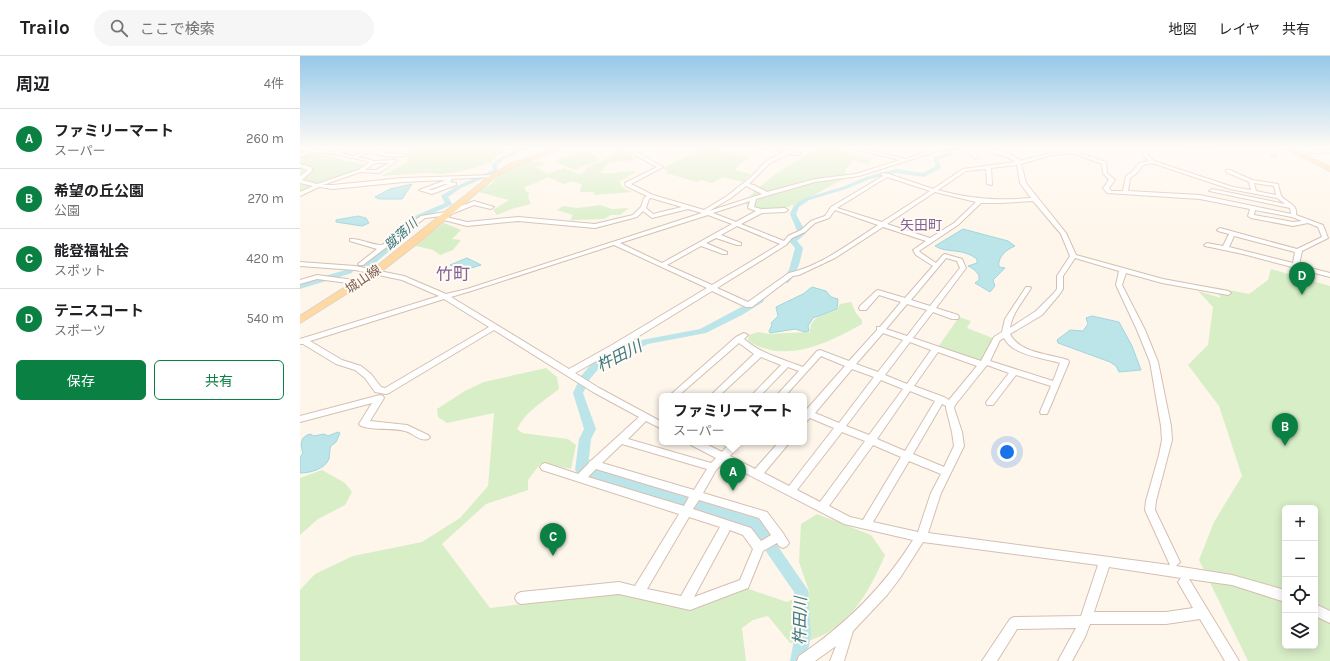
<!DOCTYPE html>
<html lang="ja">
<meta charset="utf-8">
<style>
body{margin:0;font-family:Karla,"Noto Sans JP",sans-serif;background:#f6f6f6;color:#202124}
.controls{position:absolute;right:12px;bottom:12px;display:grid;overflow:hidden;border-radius:6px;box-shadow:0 2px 10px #0003}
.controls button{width:36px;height:36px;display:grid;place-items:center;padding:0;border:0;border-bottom:1px solid #e0e0e0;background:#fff;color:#202124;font:20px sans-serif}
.you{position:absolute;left:707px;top:396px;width:14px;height:14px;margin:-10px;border:3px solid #fff;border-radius:50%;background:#1a73e8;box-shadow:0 0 0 6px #1a73e833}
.badge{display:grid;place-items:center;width:26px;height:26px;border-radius:50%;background:#0b8043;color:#fff;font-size:13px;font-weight:700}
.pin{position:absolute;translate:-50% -33px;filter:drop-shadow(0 1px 2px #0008)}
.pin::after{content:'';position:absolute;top:21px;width:14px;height:12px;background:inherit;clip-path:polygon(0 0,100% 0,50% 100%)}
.popup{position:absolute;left:359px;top:337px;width:148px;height:52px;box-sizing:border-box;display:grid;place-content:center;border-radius:6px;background:#fff;filter:drop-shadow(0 1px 3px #0005);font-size:13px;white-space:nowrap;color:#757577}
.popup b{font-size:15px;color:#202124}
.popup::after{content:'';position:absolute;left:50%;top:100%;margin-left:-8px;border:8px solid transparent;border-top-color:#fff}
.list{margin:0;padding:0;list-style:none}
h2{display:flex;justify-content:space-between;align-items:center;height:52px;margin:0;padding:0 16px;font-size:17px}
h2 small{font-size:13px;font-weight:400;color:#757577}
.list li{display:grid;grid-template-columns:26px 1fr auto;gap:12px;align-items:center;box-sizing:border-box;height:60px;padding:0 16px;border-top:1px solid #e0e0e0}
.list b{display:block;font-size:15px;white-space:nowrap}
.list p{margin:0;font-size:13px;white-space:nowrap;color:#757577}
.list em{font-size:13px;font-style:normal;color:#757577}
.actions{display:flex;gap:8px;padding:12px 16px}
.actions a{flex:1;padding:9px 0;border:1px solid #0b8043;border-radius:6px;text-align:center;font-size:14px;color:#0b8043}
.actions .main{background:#0b8043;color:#fff}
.icon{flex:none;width:22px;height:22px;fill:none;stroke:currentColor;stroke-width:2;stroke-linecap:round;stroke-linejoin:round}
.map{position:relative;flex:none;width:1030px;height:605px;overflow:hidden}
header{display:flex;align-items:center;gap:24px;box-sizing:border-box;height:56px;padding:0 20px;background:#fff;border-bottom:1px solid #e0e0e0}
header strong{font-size:19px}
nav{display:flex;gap:22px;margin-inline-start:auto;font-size:14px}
.search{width:280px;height:36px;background:#f6f6f6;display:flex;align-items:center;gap:10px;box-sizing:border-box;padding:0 14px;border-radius:22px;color:#757577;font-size:15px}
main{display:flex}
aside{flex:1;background:#fff}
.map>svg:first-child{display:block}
.green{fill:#d8eec7;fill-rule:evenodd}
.water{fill:#bce5ea;stroke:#a1d6dd}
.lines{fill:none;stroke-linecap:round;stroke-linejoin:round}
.river{fill:#bce5ea;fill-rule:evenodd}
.minor-casing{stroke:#d5bfb1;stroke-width:2}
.major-casing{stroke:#ddd4d0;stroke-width:2}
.minor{fill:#fff;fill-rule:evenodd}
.major{fill:#ffd9a1;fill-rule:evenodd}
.labels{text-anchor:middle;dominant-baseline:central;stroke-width:4;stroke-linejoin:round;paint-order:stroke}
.far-water-label{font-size:13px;font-style:italic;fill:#3c7882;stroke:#fffaf3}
.far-street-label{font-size:13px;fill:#7c5b4a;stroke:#fffaf3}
.far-quarter-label{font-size:14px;fill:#846398;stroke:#fffaf3}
.water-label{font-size:16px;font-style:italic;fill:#3c7882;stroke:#fffaf3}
.quarter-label{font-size:17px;fill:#846398;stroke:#fffaf3}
</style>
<header>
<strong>Trailo</strong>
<div class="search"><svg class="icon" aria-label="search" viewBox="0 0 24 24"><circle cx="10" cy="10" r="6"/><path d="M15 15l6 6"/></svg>ここで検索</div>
<nav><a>地図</a><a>レイヤ</a><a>共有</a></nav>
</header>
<main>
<aside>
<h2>周辺<small>4件</small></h2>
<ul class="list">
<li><span class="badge">A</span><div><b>ファミリーマート</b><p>スーパー</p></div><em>260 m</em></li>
<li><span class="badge">B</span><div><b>希望の丘公園</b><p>公園</p></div><em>270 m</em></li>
<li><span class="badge">C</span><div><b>能登福祉会</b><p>スポット</p></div><em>420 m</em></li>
<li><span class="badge">D</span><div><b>テニスコート</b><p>スポーツ</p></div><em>540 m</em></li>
</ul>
<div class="actions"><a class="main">保存</a><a>共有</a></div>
</aside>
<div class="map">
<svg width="1030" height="605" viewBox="0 0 1030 605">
<rect width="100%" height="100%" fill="#fef6eb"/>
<path class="green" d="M101,91H213L198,99L190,107L159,116L141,118L125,117L81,120L106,107L111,94L100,92Z
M322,91L336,103L327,105L310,106L300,116C313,121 323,112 336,116L320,125C320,132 327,134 333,136L295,139L293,136H280L282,129L273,125L263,128L249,121L225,131V135L229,136L228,142L231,148L211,153L197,159L193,154L209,144L179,136C183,132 185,132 189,129C193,128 194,123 198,120C209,112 231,100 245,108L236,111L247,118L264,112L280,119L286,114L285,112L306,103Z
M405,91L449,101L434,114L451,118L443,126L423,121L412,127L401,124L397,126L366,117L368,116L363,112Z
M520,91H560L540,94C545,99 565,101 573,103L568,108L553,104L546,113L544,123C518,135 476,166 447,152L446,144C466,122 494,106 520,91Z
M284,95L297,100L296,102L300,104L275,114L256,106L258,103Z
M11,97L68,109C46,121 22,124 0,137V100Z
M300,149L312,153L329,152L320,159H311L304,163L270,164L273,159L257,154L263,150L278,152Z
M144,167L161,174L152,183L161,184L153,194L140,199L133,194L116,190Z
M971,213L1030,230V605H948L899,504L914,466L942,420L919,350L888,309L908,289L913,251L898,235L921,242L914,231L949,238L968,224ZM985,452H1015V590H985Z
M551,246L556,257L562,264V268C527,288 485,308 448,285L449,279L458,276L469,278L510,276C510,260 525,258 537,254L540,248Z
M659,261L671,265L667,272L695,283L684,305H680L638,291Z
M246,312L257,321L259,333C244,345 226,355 217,373L222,377L268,383L276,389L271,413L241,407L228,424V434L186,448L142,488L190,552L321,535L387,551L446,532L487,546L509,535L499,506L501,468L517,458L571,479L585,499C571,532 551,570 514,583C507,586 497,586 490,587L468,560L453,564L442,572L446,605H0V534L15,518L53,500L122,486L160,462L188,430L194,357L147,367L138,361L137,353L165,335L184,326Z
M22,414L45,427L52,436L45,449L18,463L0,479V422Z"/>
<path class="water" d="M112,128L102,143H79L75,141L90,133Z
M58,160L66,162L69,167L62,170L36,166V164Z
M663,173L708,185L715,190C707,193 697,201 699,211L705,212L693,224L695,230L690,236L675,227L679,224C680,217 674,213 668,210L677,207V203C661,191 648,198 635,190Z
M167,202L181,209L165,214L150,209Z
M512,231L526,235L531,241L538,243L537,253L513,262L508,270L509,275L505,276L495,273L470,277L469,275L472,269L471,267L478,260L476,251L503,238Z
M792,260L819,266L832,290L841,314L819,316L816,310L810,306L758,287L757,284L770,274L783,275L788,268L786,262Z
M38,376L40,377L36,386L31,390C29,394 30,399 29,403C25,413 10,417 0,417V401L3,397C0,388 0,381 10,378L14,380L24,378L28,380Z"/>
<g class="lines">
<path class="river" d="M223,91H230L205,103L197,109L198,116L161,132L148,141L152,148L151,149L116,165L115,173L73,209L61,211V207L67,205L108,170L110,162L145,147L141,140L142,139L157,130L193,114L192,108L201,101Z
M657,91H663L661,94L652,95L653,99L638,103L641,112L624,121L596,117L570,123L546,133L509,144L499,151L496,158L506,177L497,185L503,192C500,206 498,217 488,227H482L481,225L489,214L495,192L489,185L498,177L490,158L494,149L505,142L542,131L566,121L596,113L623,117L636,110L633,101L647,97L644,94L645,93Z
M49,213L53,215L52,217L0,233V227Z
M460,241L463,242L464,244L463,246L442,259L406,277L348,288L300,311L290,323L283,337L296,373L291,383L288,411L459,463L508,534L511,579L506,605H490L495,579L494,536L449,471L277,417L275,414L279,383L284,373L273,337L281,320L292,307L342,284L400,273Z"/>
<g class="minor-casing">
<path id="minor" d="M49,91H55L41,97L53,100L75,91H80L58,101L74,105L95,104L97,105L79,117L60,116L23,129H33L103,122L193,119L195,120L193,121L152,123L150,126L156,127V129L132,138L119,134L146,124L103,126L33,133L19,131L0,140V136L13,130L0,127V120L8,114L0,111V108L11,111L13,114L2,124L17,128L58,114L70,106L35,98L14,96L0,101V98L8,95L0,94V92L35,96ZM75,107H89L76,114H65ZM145,128H148L132,134H128Z
M85,91H91L93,92L83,97L104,98L106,99C98,103 80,100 72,96L74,95H78L86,92Z
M332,91H336L339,97L363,111L331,128L353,139L404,154L427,140L451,121L466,105L484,96L462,92V91C470,91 482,96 489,94C494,93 496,91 501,91L493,96L500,97V99L489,98L470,107L449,128L454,129L467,136L515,123L556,118L600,104L550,92V91H556L605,103L644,91H665L675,96L679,102L675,103L671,98L661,92L644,93L559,120L515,126L456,143L454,151L461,153L485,152L488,154L485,156L462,157L441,168L484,185L488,180L501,174L511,165L525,160L531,151L583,120L581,118V117L589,118L633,133L663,113L715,106C704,96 686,99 676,91C689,91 710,95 720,105L747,98L772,95L781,91H786L777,96L806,106L807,117L815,124L809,132L811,135H823L826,120L833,115L839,107L849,105L843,99L846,91H850L847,99L854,105L933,131L951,134L949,126L926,116V114H930L952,124L978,128C979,132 980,138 982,141C988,147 998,149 996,159L1023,169L1028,182L1002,195L999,209L1030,217V221L943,198L905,190L904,189L907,187L923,190L929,178L918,175L917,174L920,172L997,193L1022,181L1018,171L1008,167L993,170L951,162L948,160L950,153L900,143L807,137L803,132L809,124L803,117L802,108L773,97L747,100L721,108L726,127L766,177L776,199L863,223L928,235L931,237L928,239L862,227L826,217L822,229L845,274L858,306L871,370L872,384L856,445L855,454L880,506L876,510L932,519L985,534V546L932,529L889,523L939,605H925L900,563L866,568H790L785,581L772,605H758L776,572L717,573L697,605H682L710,563L714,561L781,560L798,509L623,486L600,522L587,539L553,575L544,605H530L536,590L515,605H497L499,600C545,569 583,532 613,484L544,468L424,406L416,414L403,437L467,456L483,477L489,487L487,490L483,492L479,490L477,487L463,495L448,532L390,554L319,538L221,548L217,546L215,542L217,538L221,536L319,526L335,530L379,458L242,414L240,411L242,408L245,407L278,418L288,408L290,405L292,404L339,361L293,336L194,274L89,337L86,338L75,336L65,322L55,314L36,308L3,288H0V283L139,240L102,224L55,214L0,210V206L55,210L104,220L146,238L167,233L402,157L388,153L352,162L343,155L337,161L295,172L218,165L167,170L140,163L139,162L142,160L125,162L63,209H59L58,208L77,193L50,185V183C60,182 71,189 82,189L121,160L146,156L174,145L194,151L191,153L174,149L149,159L142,160L167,166L218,161L295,168L333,159L341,151L344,142L347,140L326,130L325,127L357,111L335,99ZM852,107L930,133L977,142L985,148L912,133L909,135L990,152L991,158L900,139L828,135L830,122L837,117L843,109ZM717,109L720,127L731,142C697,145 670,143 638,134L666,115L686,113L687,128L692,129L691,112ZM587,121L630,135L582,166L537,152ZM954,127L974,130L976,139L956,135ZM446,130L462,138L409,155L431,142ZM635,136L676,146L654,167L630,182L587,168ZM351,142L382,151L353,158L346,152L349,143ZM450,145L448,152L456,155L436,166L413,157ZM733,145L761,178L770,200L757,220V233L754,237L736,255L710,272C712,257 724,244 731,232L730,231H726L705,263L702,276L694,281L681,305L613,282L633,256L652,263H658L659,261L658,259L636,252L666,212L662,203L645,198L643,199L636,207L621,197L619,195L658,169L681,147H701ZM535,154L578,169C550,187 521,210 489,217L448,246L417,232L486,189L492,182L505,176L515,167L529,162ZM955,154L992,161L1002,165L993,166L954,159ZM408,159L432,168L362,207L320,187ZM437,170L480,188L412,229L367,209L401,190L423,198H427V196L406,187L416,182L437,189H441V187L421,179ZM583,171L626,185L613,194L616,199L633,210L605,242L578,234L576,235L560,250L559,252L560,254H566L579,239L601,246L580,271H577V274L549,305L520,294L517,295L503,311C483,303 461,298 444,283L448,279L444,277L436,281L369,340H378L439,287L454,298L410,340H419L461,301L481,309L451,340H460L488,311L499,315L476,340H485L521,300L545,310L507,353H504V366L507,365L510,362L534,372L489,430L464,417L490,386H479L455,413L430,400L442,386H431L422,396L402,386H389L391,389L416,402L411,407L328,383L346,365L362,373V366L299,332L275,317L318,293L412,235L446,251H452L493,220L499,219L535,202ZM934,180L995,196L993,207L929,191ZM314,189L407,232L312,289L269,313L151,241L171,235ZM646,202L657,205L660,212L630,250L611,244ZM775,202L819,215L816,229L837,274L850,306L861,370L862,384L859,399L846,445L845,454L870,509L628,477L641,437L664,390L662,376L654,352L655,349L687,309L709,317L687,345L686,347L687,349H693L716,319L751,330L740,356L741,358H747L748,356L769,306L768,304C750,298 719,297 710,278L742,259L759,239L763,233V220ZM144,243L189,271L85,332L81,331L71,318L61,310L42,304L10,285ZM607,248L627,254L607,280L586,273ZM583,277L603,284L578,316L556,308ZM704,282C712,299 744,302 760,307L753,325L690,305L700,284ZM610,286L631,294L607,328L585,319ZM638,296L677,310L649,344L644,341L614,330ZM552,313L574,321L539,367L515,357ZM581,324L603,333L569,379L546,370ZM610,335L635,345L605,395L577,383ZM642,348L646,350V352L652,376L654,390L644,411L613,398ZM542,376L565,385L520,446L497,434ZM322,388L407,413L394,434L302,407ZM573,389L601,401L563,464L550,461L529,450ZM609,405L641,418L631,437L618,476L573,466ZM296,413L389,441L384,450L288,421ZM399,444L459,462L471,479L461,485L451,472L393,453ZM389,461L420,471L381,540L347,533ZM430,474L443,479L453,493L440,524L394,541ZM809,511L881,522L878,526L893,552L866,556H794Z
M879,91H920L918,92H881Z
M976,91H981L975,95V100H971V94Z
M1030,94V96L998,98L996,97L998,96Z
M17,219L54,224L55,225L53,232H49L48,227L17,223L0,228V224Z
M80,339L83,340L84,342L70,365L107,369L128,379L130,381L128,383C120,386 113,377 105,375C91,371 75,375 61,370L59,368L72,347L0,366V360Z
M1015,548L1030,555V567L1015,560Z"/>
</g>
<g class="major-casing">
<path id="major" d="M258,91H266L215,110L195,121L123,183L78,218L0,267V260L72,214L191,119L211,108Z
M982,91H989L1030,111V115Z"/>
</g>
<use href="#minor" class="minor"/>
<use href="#major" class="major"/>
</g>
<linearGradient id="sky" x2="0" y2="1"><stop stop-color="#96c8e9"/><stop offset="0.52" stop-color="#fffbf6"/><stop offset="1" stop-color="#fffbf6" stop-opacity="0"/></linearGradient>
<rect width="1030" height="175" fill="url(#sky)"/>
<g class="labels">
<g class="far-water-label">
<text transform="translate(101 178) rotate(-42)">蹴落川</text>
</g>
<g class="far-street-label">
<text transform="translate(63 223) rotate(-34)">城山線</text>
</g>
<g class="far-quarter-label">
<text x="621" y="169">矢田町</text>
</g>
<g class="water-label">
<text transform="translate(319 300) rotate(-27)">杵田川</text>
<text transform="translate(500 565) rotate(-89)">杵田川</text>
</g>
<g class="quarter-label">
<text x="153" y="218">竹町</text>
</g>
</g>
</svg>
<div class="controls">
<button>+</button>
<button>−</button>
<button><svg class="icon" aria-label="locate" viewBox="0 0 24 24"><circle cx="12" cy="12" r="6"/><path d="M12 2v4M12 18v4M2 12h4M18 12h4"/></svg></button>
<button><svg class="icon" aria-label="layers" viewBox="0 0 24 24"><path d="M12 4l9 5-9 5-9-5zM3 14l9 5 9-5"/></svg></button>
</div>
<div class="you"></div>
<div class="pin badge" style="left:433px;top:435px">A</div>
<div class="popup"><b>ファミリーマート</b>スーパー</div>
<div class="pin badge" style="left:985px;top:390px">B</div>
<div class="pin badge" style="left:253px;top:500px">C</div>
<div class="pin badge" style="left:1002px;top:239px">D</div>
</div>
</main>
